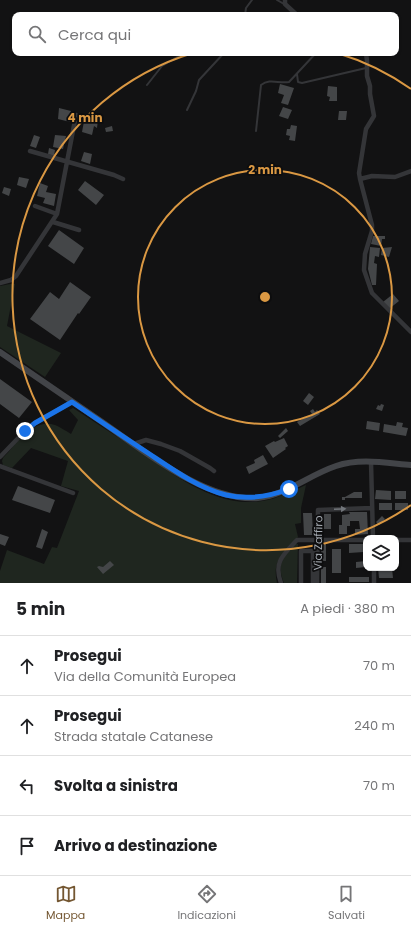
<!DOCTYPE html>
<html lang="it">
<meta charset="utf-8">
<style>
body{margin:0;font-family:Poppins,sans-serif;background:#f6f6f6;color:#202124}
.controls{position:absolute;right:12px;bottom:12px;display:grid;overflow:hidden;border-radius:8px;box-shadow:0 1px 3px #0004}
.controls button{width:36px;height:36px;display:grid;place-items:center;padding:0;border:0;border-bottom:1px solid #e0e0e0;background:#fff;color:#202124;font:20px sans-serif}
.stop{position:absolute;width:12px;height:12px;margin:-9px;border:3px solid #1a73e8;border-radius:50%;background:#fff}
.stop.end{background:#1a73e8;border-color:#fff;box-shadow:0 1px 4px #0008}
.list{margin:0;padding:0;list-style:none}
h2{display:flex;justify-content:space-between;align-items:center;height:52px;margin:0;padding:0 16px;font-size:17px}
h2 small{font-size:13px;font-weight:400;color:#757577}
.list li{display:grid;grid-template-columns:26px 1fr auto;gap:12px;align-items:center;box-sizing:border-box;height:60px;padding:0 16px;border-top:1px solid #e0e0e0}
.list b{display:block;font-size:15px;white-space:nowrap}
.list p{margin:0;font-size:13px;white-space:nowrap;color:#757577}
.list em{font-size:13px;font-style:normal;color:#757577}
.icon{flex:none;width:22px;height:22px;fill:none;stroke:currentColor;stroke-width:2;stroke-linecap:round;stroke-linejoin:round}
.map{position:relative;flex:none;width:411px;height:583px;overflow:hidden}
.search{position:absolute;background:#fff;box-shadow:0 1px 3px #0004;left:12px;right:12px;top:12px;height:44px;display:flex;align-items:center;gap:10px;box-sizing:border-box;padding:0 14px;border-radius:8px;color:#757577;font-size:15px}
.sheet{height:292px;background:#fff}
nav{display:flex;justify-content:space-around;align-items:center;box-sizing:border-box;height:56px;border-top:1px solid #e0e0e0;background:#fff;font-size:11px;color:#757577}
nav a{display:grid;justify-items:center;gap:2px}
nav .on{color:#745732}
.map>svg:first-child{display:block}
.green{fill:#1f261f}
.building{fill:#444648}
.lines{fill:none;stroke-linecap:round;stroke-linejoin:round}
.service{stroke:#343538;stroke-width:2}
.minor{stroke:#343538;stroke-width:4.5}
.secondary{stroke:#424448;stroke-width:6}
.oneway{fill:#72767b}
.route{stroke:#1a73e8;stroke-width:5}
.ring{fill:none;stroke:#da9843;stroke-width:2}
.labels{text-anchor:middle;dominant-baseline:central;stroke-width:3.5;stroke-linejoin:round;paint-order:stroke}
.street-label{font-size:11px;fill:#a5abb2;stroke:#0d0d0e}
.centre{fill:#da9843;stroke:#0d0d0e;stroke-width:2}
.ring-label{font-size:12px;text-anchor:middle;font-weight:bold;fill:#da9843;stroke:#0d0d0e;stroke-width:3.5;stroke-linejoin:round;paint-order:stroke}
</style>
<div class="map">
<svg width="411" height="583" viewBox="0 0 411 583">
<rect width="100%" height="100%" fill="#121213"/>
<path class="green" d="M10,284H15L7,326C25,335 43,344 61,353L45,377L0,347V286Z
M73,408C96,423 119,438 142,453C173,474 209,502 248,502C269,503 288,493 306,485L301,508V523L295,524L298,537C283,553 272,560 277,583H0V571L7,550L44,564L52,547L57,548L79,491L61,486L68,461L31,448L12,468L3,465L2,461L3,458C17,444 32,418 55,425C60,427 66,431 71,434L78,420L69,410Z
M295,544H298L297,583H284C276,564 283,558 295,544Z"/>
<path class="building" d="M280,84L294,88L288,105L281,103L284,95L278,93Z
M328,86L337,87V101H329L330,97L327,96Z
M283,107L292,110L288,119L279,116Z
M59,108L71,111L70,122L58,119Z
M339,111H347L346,120H338Z
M85,116L98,119L97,128L94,126L92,135L82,132Z
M291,125L297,126L295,141L289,140L290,136L286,135L287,129H290Z
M112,126L113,131L106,132L105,128Z
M34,135L40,137L36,148L30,146Z
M55,135L66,136L63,149L53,147Z
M49,148L55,150L54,156L48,154Z
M84,152L92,154L90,164L81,161Z
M19,177L29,179L26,188L17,185Z
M85,181L104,195L96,205L78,190Z
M40,183L48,186L46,192L56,194L54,206L43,203L45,198L37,196Z
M4,187L11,189L9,196L2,193Z
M59,230L84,248L74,264L48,246Z
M373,236H385V239H382L381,246L371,244Z
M370,247L380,248L379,257L375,256L374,263L377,264L376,285H372L368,269Z
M392,247L389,257L381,255L382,248Z
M70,282L91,297L79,314L78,313L60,340L30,319L50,292L59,299Z
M393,294L399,301L389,309L383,302Z
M0,379L32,402L19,418L0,404Z
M309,393L314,397L308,405L303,401Z
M381,404L384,405L382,411L376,409L378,405L380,406Z
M313,409L315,412L317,410L320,414L300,426L297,422L312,414L310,411Z
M367,421L380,423L379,431L366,429Z
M397,422L403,423L402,427L408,428L406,436L383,432L384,424L396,426Z
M286,428L288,431L280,438L278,436Z
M284,438L288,446L285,448L286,449L273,458L265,446L274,441L275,442Z
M263,455L268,464L249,474L246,467L255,463L254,460Z
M18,486L55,500L50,513L12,500Z
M376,490L391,491V500L375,499Z
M395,491H406V499H395Z
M354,492H362V498H345V500H342V497H345Z
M379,503H392V510H379Z
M395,503H408V510H395Z
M349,512H367L368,534L355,535V529H360L359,521H350V526H347V534H339V525H342V515L350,514Z
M303,513H312L313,535H304Z
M324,514H331V529H324Z
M382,516L385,519L379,525L376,522Z
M42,529L48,532L42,549L36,547Z
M0,534L9,537L5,546L0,544Z
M321,543H326V561H321Z
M349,544H364V552L349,553Z
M332,549H341V573H332Z
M110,561L114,565L103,574L97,567L99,566L103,567Z
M366,561V567L356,568V562Z
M321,567H326V583H321Z
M378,568H392L393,578H379Z
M349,577H369V582H349Z"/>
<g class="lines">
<path class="service" d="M277,0L284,4
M245,15L246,8L252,0
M297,74L298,82L302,83L366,68
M147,85L162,66L184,53
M187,110L196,91L199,80L224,53
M256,131L261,85C270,78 279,84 289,82L316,53"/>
<path class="minor" d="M285,0V4L297,15
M366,53L367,61V76L370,86V94L374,116L366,129L359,173L360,179L372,225V231L365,254L364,270L372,293L411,332
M30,151L114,175L123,179
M360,179L372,176L395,177L411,171
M35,206L57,214
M53,222L79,230
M0,283L11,280L16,276L57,214L76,115
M134,444L146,440L161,444L180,451L210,468L214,471
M0,457L25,431L35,423L72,402
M371,462L373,538
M0,466L73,493
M396,540H411
M374,568V583
M281,583C273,562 284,554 297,540H366
M301,583V551H313V583
M317,583L318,510L372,508"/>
<path class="secondary" d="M0,352C35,376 70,400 105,424C145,452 207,502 258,498C286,495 309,475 336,466C360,458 386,463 411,465"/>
</g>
<defs><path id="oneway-solid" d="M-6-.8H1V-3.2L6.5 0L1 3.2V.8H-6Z"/></defs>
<use class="oneway" href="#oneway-solid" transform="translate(340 509) rotate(-2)"/>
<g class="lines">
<path class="route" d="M25,431L35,423L72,402C97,419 122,436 148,453C172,469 198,488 226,495C248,500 268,497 289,489"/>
</g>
<g class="ring">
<circle cx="265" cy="297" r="127"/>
<path d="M411 505A254 254 0 1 1 193 53M337 53A254 254 0 0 1 411 89"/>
</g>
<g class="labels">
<g class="street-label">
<text transform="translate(318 543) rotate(-89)">Via Zaffiro</text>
</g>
</g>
<circle cx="265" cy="297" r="6" class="centre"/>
<g class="ring-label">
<text x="85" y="122">4 min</text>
<text x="265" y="174">2 min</text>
</g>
</svg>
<div class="controls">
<button><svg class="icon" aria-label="layers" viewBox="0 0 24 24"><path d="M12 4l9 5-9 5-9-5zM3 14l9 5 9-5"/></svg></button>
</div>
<div class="stop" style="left:289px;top:489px"></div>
<div class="stop end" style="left:25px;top:431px"></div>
<div class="search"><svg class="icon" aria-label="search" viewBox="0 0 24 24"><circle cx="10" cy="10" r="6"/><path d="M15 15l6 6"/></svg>Cerca qui</div>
</div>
<section class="sheet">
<h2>5 min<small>A piedi · 380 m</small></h2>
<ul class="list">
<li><svg class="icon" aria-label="ahead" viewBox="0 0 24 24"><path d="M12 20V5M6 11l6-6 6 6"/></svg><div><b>Prosegui</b><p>Via della Comunità Europea</p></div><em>70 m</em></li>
<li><svg class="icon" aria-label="ahead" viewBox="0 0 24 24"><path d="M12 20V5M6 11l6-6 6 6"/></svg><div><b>Prosegui</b><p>Strada statale Catanese</p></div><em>240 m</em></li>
<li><svg class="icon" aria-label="left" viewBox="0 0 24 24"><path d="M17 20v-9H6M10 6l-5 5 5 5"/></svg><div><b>Svolta a sinistra</b></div><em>70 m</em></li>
<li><svg class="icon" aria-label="arrive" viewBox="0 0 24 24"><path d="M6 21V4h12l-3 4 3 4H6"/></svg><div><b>Arrivo a destinazione</b></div></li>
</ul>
</section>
<nav>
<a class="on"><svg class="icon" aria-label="map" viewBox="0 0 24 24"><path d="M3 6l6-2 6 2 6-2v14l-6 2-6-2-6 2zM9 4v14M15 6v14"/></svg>Mappa</a>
<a><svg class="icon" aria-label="directions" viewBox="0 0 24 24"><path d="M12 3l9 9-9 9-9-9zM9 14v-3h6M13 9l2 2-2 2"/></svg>Indicazioni</a>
<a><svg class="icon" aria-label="saved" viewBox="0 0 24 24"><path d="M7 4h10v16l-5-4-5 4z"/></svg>Salvati</a>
</nav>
